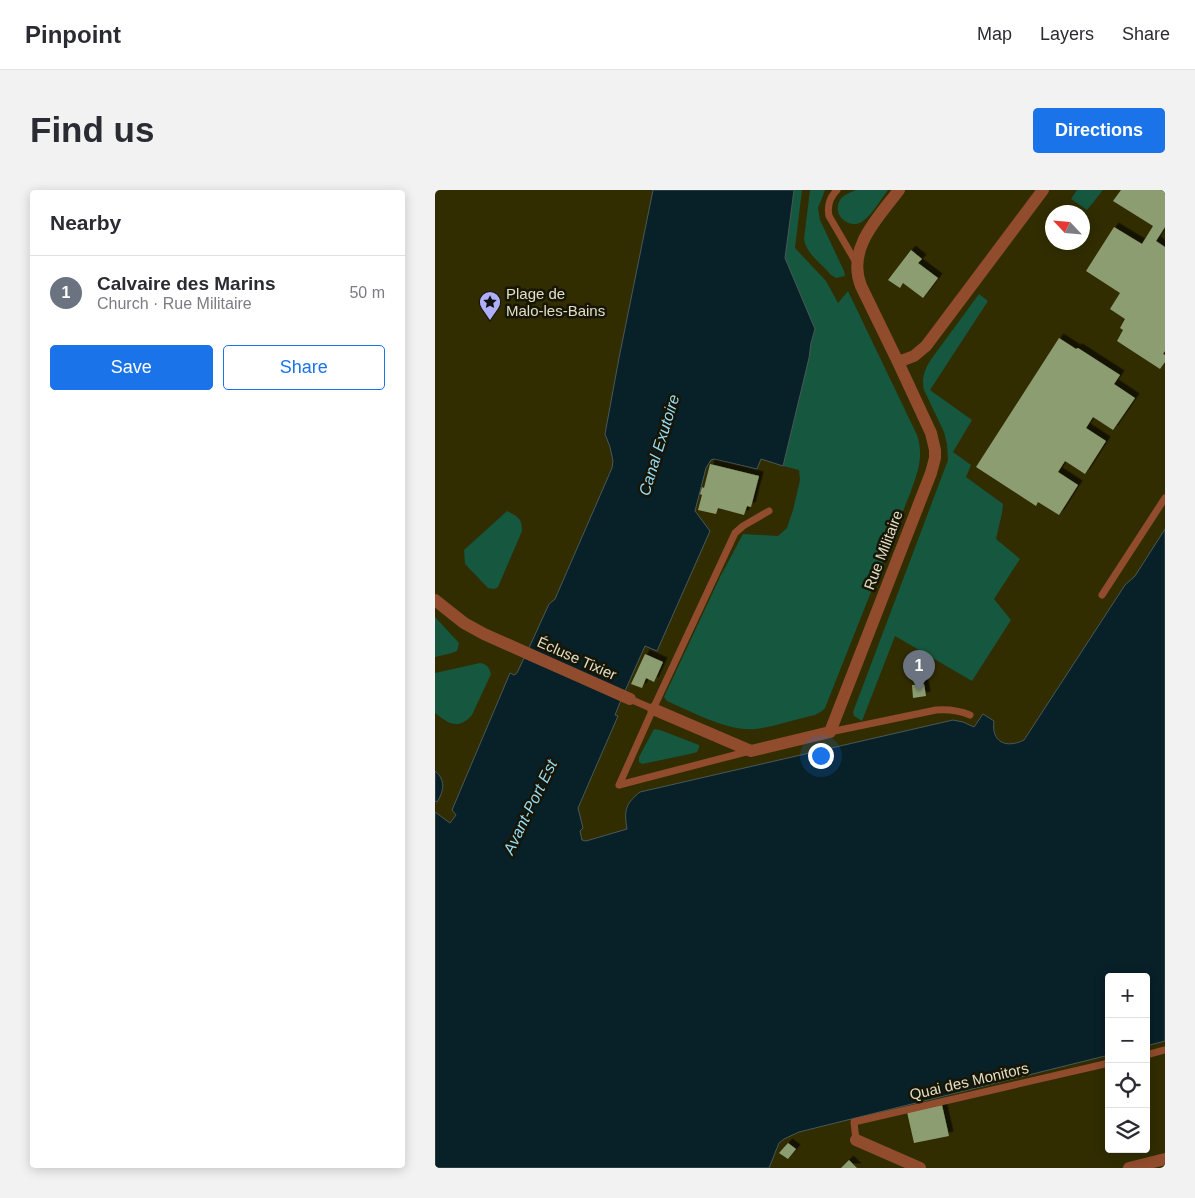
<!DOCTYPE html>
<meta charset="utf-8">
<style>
body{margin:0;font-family:Helvetica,sans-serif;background:#f2f2f3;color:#2b2b33}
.controls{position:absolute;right:15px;bottom:15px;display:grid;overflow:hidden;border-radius:5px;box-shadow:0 2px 12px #0003}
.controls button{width:45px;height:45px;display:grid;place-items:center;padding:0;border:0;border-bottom:1px solid #e1e1e2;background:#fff;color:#2b2b33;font:25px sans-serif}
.compass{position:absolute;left:610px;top:15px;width:45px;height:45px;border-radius:50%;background:#fff;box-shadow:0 2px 12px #0003;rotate:296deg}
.you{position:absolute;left:385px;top:565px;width:18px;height:18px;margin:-12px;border:4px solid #fff;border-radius:50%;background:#1a73e8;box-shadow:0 0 0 8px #1a73e833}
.badge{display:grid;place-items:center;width:32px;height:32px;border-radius:50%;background:#1a73e8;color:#fff;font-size:16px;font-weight:700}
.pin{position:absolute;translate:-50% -41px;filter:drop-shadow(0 1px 2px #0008)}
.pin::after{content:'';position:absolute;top:26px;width:18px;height:15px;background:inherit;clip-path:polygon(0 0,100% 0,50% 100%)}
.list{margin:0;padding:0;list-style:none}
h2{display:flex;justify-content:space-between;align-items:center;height:65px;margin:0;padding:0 20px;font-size:21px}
h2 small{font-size:16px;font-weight:400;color:#7c7c81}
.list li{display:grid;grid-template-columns:32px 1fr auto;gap:15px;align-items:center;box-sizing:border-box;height:75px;padding:0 20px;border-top:1px solid #e1e1e2}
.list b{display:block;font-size:19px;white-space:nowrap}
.list p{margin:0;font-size:16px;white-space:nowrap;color:#7c7c81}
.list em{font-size:16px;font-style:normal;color:#7c7c81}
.actions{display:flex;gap:10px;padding:15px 20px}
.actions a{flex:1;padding:11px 0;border:1px solid #1a73e8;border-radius:5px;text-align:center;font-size:18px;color:#1a73e8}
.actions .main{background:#1a73e8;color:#fff}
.icon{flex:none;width:28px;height:28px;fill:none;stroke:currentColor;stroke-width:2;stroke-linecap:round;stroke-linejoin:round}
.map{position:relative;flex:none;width:730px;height:978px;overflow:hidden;border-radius:5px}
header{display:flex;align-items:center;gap:30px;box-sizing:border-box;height:70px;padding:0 25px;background:#fff;border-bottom:1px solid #e1e1e2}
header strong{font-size:24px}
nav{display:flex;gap:28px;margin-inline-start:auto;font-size:18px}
.intro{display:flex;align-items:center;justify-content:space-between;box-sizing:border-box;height:120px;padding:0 30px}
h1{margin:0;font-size:35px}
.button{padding:12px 22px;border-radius:5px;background:#1a73e8;color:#fff;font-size:18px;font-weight:700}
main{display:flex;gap:30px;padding:0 30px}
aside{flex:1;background:#fff;border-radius:5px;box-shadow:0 2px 12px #0003}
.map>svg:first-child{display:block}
.green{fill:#15573f}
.water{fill:#082028;stroke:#495958}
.building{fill:#8d9d72;filter:url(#shadow)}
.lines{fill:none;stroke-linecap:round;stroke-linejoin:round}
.lane{stroke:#904c2c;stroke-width:7}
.street{stroke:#904c2c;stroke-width:12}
.labels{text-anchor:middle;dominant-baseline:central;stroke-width:5;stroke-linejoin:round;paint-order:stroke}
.poi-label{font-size:15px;fill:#e0dec7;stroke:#171504;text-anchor:start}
.street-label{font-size:15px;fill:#e0dec7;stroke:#171504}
.water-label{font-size:16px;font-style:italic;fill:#96dcf7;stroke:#171504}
</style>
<header>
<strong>Pinpoint</strong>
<nav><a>Map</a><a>Layers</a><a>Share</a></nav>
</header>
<div class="intro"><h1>Find us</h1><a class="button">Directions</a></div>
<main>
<aside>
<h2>Nearby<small></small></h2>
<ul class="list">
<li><span class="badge" style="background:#6b7280">1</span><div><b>Calvaire des Marins</b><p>Church · Rue Militaire</p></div><em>50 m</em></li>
</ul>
<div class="actions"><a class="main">Save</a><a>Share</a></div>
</aside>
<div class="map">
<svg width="730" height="978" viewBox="0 0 730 978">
<defs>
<filter id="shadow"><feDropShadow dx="4.5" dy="-4.5" stdDeviation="0" flood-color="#0009"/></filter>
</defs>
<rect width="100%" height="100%" fill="#312d00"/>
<path class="green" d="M359,0H367L360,58L391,91L403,113L413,101L482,245C489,266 483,281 476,301L390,518L387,521L380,525C360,529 340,537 320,539C294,542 257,522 232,511L229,507L285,387L308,344L343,346L352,338L358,320L365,290L364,280L348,276L374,168L376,153L380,139L350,68Z
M375,0H390L383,18L385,30L409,81L410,86L401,88L396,85C387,74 371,64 369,49Z
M421,0H453C446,9 437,25 428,31C415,41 396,25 405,10C408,5 416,2 421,0Z
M642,0H668L652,20L636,9Z
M544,104L553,111L495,200L537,230L518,262L536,275L531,287L568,314L567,323L561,349L585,369L559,409L576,430L537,491L460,446L427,531L419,526L418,522L513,270L512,254L509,242L489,200C486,188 490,178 497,168Z
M72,321C83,327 87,328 87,341L63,397L59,399L53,398L30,374L29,360Z
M0,427L24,453L22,461L17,463L0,467Z
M45,473C52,474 54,477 56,484L37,525C23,541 13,533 0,523V483Z
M219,539L225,540L264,555V558L262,562L255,564L207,574L204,572V567Z"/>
<path class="water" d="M218,0H359L350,68L380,139L376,153L374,168L348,276L326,269L322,279L279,269L276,270L271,278L260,321L275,341L222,461L210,456L190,501L93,460L114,414L120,409L177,278L178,271L175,257L170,244L184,168Z
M730,339V851L711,856V787H674V865L364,942L349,949L344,953L334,978H0V622L15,633L21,625L17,620L75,483L79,485L82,483L89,468L186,510L180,525L183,526L143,618L148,638L145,641L147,650L151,651L192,639C189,621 190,614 205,602L518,530L528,532L539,537L548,524L559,531C556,552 571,559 589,550L690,395L700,386Z
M0,581C11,590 9,601 2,612L0,611Z"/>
<path class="building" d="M686,0H730V37L721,51L730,57V161L728,164L730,165V172L725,179L682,151L688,140L685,138L690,129L675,119L685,103L651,81L679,37L707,54L718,36L678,11Z
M476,60L487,69L483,73L503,88L488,108L468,93L465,98L453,90Z
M624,148L641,159L643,158L685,185L679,194L700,208L678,240L658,227L651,238L671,251L650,284L630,271L623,282L643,295L624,325L603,312L601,316L541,277Z
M275,274L324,286L316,317L312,316L309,325L283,318L281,324L263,320L267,305L265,304L267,297L269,298Z
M210,464L228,472L219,492L211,488L207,498L196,494Z
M489,494L491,506L478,508L477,495Z
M507,915L514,946L479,953L472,922Z
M353,953L361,959L353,969L344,963Z
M414,970L422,978H406Z"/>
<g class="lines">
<path class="lane" d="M402,0C394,8 392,16 394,26L422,74
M667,405L730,308
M195,509L218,519
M395,542L501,520C514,519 523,520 535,525
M184,595L218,519L300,343L308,336L334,321
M184,595L315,561
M711,865L730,860
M421,950L419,932L674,873"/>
<path class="street" d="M463,172L479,166L491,156L608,0
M0,410L29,433L49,444L195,509
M218,519L316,561L395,542L496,283L500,268V260L496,243L463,172L426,96C411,58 444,27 464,0
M421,950L485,978
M694,978L730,969"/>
</g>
<defs>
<g id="sight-pin" transform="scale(1.125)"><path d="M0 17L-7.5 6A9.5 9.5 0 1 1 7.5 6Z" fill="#afaefa" stroke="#171504"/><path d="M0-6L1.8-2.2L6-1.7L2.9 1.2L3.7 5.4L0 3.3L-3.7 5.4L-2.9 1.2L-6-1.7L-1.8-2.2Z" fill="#111"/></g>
</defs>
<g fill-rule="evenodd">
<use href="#sight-pin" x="55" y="112"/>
</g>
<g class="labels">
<g class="poi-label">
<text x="71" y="103">Plage de<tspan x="71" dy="17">Malo-les-Bains</tspan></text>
</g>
<g class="street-label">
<text transform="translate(448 360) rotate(-69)">Rue Militaire</text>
<text transform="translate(142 468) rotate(24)">Écluse Tixier</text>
<text transform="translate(534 891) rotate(-13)">Quai des Monitors</text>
</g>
<g class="water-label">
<text transform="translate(224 255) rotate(-73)">Canal Exutoire</text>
<text transform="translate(95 617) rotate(-64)">Avant-Port Est</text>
</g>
</g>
</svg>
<div class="controls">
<button>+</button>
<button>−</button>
<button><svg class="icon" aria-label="locate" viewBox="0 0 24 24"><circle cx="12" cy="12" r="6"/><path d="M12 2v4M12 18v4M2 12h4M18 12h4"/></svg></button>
<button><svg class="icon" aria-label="layers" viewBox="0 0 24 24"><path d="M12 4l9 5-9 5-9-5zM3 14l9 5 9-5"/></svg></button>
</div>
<svg class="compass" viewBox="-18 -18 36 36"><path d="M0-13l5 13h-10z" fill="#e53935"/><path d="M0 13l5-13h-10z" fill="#7c7c81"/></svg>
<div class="you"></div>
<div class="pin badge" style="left:484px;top:501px;background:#6b7280">1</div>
</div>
</main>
